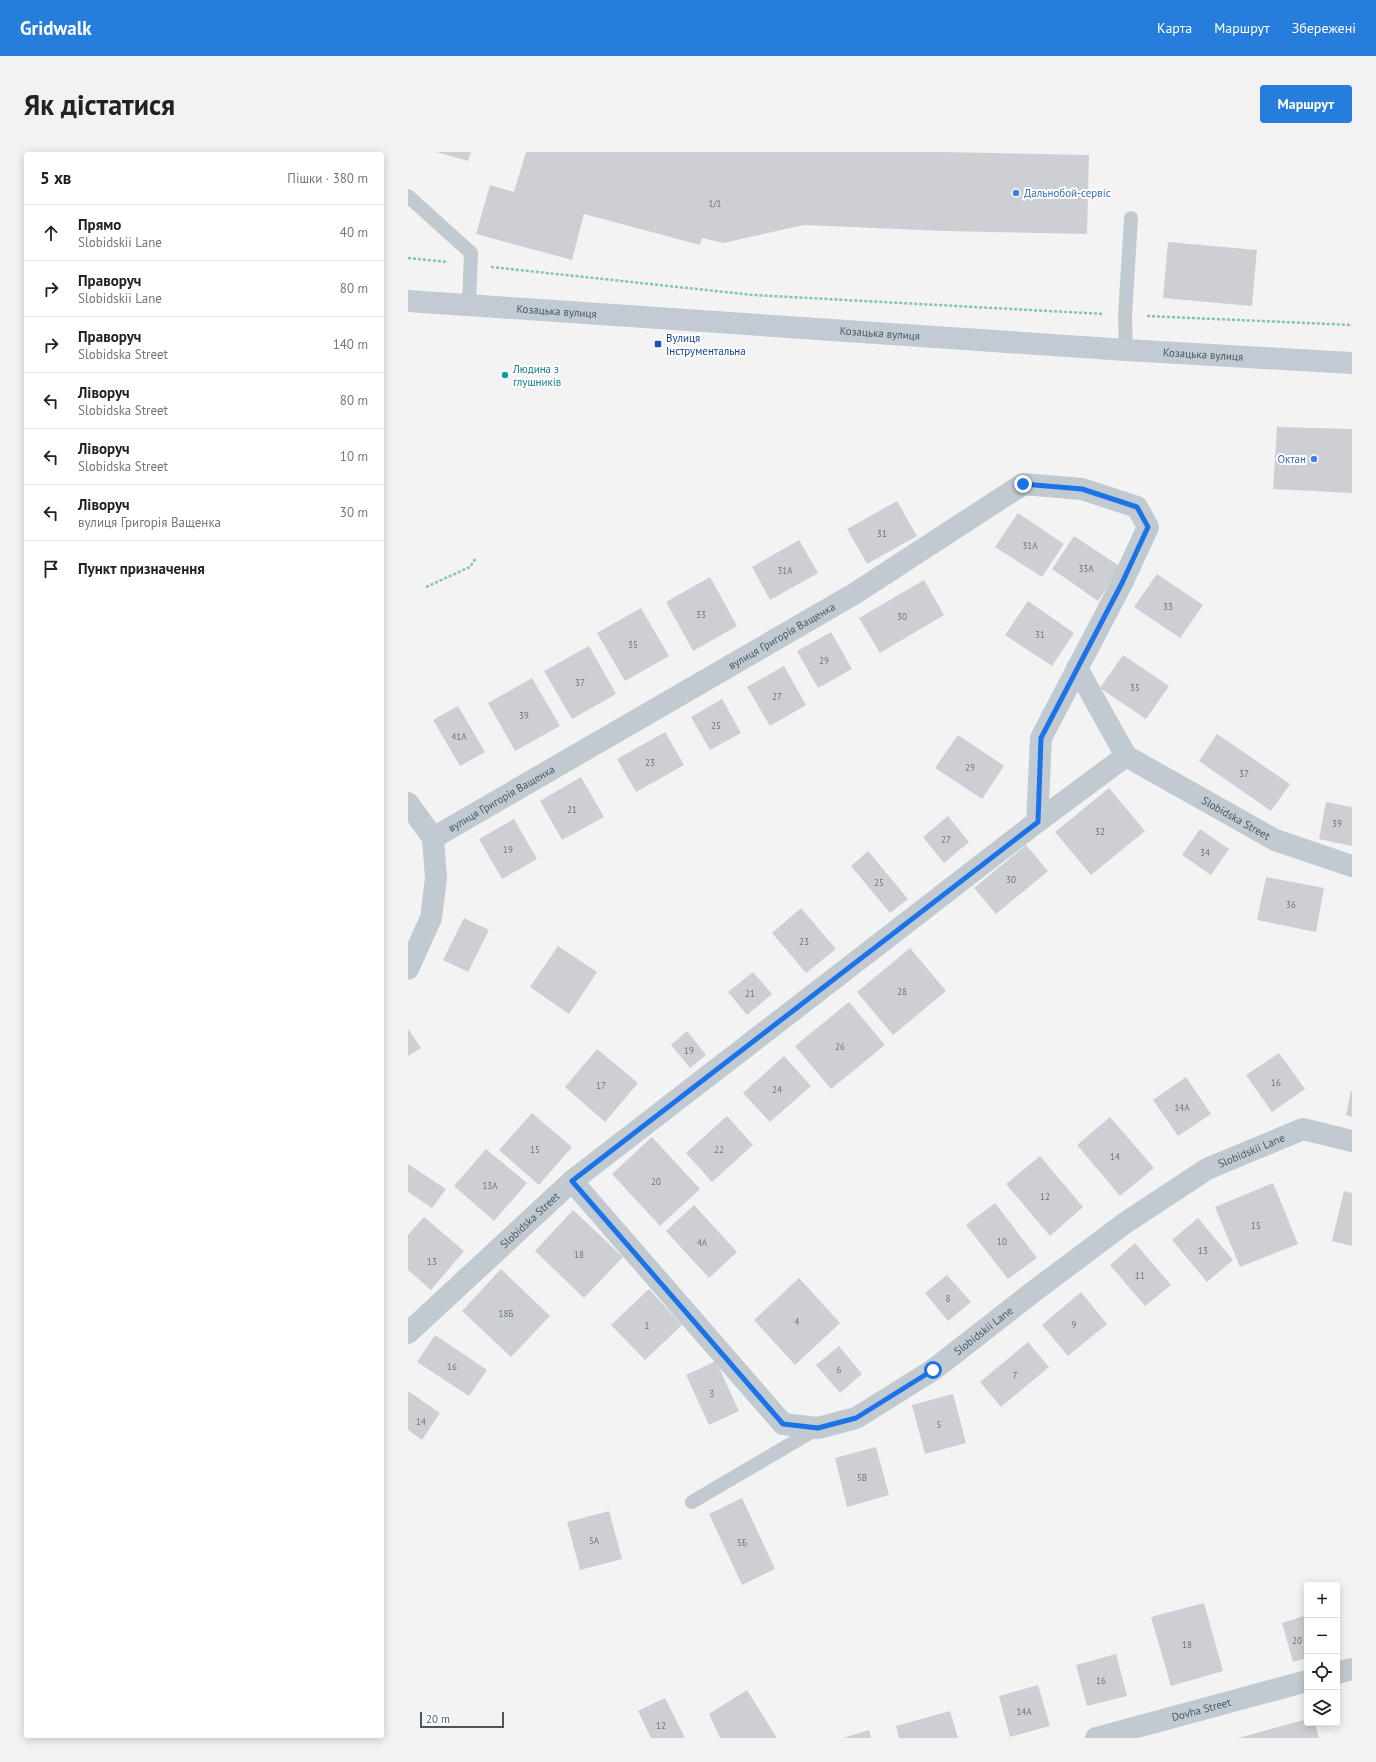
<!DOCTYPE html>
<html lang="uk">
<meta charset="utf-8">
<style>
body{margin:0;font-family:"PT Sans",sans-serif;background:#f2f2f2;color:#222}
.controls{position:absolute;right:12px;bottom:12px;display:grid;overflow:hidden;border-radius:4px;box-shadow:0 2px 10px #0003}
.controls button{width:36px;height:36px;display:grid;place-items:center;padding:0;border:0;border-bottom:1px solid #e0e0e0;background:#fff;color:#222;font:20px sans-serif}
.scale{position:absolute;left:12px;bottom:10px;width:84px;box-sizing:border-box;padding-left:4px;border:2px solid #4b565f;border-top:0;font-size:11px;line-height:14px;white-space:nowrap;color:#4b565f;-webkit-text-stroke:3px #fff;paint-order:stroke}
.stop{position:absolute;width:12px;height:12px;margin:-9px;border:3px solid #1a73e8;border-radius:50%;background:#fff}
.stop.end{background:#1a73e8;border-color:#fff;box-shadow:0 1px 4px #0008}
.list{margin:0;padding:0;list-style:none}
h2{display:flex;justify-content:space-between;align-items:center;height:52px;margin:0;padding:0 16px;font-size:17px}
h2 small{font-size:13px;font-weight:400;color:#767676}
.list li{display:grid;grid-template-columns:26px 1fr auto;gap:12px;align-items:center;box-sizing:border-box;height:56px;padding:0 16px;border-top:1px solid #e0e0e0}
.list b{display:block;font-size:15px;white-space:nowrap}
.list p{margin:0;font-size:13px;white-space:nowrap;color:#767676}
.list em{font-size:13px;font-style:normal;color:#767676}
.icon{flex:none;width:22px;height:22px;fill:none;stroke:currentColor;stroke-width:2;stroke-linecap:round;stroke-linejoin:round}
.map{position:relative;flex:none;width:944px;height:1586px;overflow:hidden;border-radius:4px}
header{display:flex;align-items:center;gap:24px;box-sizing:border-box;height:56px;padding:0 20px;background:#267ddb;color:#fff}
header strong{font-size:19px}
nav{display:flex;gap:22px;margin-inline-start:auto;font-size:14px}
.intro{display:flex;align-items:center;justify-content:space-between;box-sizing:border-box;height:96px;padding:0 24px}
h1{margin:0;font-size:28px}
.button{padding:10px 18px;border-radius:4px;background:#267ddb;color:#fff;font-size:14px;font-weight:700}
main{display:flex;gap:24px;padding:0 24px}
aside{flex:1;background:#fff;border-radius:4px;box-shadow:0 2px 10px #0003}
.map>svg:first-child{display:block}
.building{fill:#cdcfd4}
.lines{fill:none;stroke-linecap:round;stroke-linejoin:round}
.path{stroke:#7fcaa2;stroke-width:2.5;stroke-dasharray:3 2;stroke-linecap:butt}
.lane{stroke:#c1cad0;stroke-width:14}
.street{stroke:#c1cad0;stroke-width:22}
.secondary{stroke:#c2cbd4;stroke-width:22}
.route{stroke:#1a73e8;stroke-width:5}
.shop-dot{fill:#3f7fe0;stroke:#fff;stroke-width:1.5}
.transit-dot{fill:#1a4fb4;stroke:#fff;stroke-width:1.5}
.culture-dot{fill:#0f9aa8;stroke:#fff;stroke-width:1.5}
.labels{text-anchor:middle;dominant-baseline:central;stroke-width:4;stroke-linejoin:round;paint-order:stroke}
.number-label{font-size:9px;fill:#6c747c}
.shop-label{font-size:11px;fill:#366cbe;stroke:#fff;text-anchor:start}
.street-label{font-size:11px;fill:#4b565f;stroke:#fff}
.transit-label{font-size:11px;fill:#164399;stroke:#fff;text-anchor:start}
.culture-label{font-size:11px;fill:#0d838f;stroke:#fff;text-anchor:start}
</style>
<header>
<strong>Gridwalk</strong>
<nav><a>Карта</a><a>Маршрут</a><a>Збережені</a></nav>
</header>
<div class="intro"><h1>Як дістатися</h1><a class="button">Маршрут</a></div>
<main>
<aside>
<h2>5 хв<small>Пішки · 380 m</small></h2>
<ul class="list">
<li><svg class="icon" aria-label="ahead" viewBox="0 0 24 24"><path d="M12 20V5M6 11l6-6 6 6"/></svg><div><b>Прямо</b><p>Slobidskii Lane</p></div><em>40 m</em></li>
<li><svg class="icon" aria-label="right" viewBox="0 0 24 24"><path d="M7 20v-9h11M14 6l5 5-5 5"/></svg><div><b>Праворуч</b><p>Slobidskii Lane</p></div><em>80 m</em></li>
<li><svg class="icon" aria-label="right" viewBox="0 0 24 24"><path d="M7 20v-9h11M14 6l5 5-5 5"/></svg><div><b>Праворуч</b><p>Slobidska Street</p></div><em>140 m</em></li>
<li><svg class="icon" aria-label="left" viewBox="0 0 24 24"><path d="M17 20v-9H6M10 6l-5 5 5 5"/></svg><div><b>Ліворуч</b><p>Slobidska Street</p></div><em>80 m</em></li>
<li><svg class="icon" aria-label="left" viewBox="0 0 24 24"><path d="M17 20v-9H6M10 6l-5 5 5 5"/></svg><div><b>Ліворуч</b><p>Slobidska Street</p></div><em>10 m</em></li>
<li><svg class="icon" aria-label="left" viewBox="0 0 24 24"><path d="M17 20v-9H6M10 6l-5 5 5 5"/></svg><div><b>Ліворуч</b><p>вулиця Григорія Ващенка</p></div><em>30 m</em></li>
<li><svg class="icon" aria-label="arrive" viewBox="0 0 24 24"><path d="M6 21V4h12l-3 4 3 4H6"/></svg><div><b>Пункт призначення</b></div></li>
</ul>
</aside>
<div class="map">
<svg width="944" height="1586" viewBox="0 0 944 1586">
<rect width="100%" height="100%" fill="#f4f3f3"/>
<path class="building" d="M28,0H63L60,9Z
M118,0H534L681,3L679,82L536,79L396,73L315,91L294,86L292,93L176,62L164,108L68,82L82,33L106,40Z
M760,90L849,98L844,154L755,146Z
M869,275L944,277V341L865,337Z
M489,349L509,384L459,412L439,377Z
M610,361L656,392L634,425L587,395Z
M666,384L713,415L690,449L644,417Z
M391,388L410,421L362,448L344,415Z
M749,422L795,453L772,486L726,455Z
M302,425L329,474L285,499L258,450Z
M516,428L536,463L472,501L451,466Z
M620,449L666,481L644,514L597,483Z
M233,456L261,504L217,529L189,481Z
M423,480L444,517L410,536L389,499Z
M181,494L208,542L164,567L136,519Z
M715,503L761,534L738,567L692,536Z
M376,514L398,553L362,574L339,535Z
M124,526L152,574L107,599L80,551Z
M314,547L333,581L302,598L283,565Z
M50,554L77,600L52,614L25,568Z
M257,580L276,613L228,640L209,607Z
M809,582L882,632L863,659L791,609Z
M550,583L596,614L574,647L527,616Z
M173,625L196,665L154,688L132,649Z
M701,636L737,679L683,723L647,680Z
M918,650L944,655V694L911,687Z
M540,664L561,690L536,711L515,685Z
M106,667L129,707L94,727L71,687Z
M792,677L821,697L803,723L774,703Z
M618,693L640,719L588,762L566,736Z
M460,699L500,747L482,761L443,714Z
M858,725L916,736L908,780L849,768Z
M393,756L428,797L398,821L364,781Z
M56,766L81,778L60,820L35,808Z
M150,794L189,820L161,862L122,835Z
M502,796L538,839L485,883L449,840Z
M345,820L364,842L339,863L320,840Z
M441,850L477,893L423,937L387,894Z
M0,877L13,896L0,904Z
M279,879L298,903L282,916L263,893Z
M189,897L230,931L197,970L157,935Z
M871,901L897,937L864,960L838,923Z
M376,904L403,934L362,970L335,941Z
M778,925L803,962L770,984L745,948Z
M943,939H944V965L938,963Z
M124,961L164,995L131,1033L91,998Z
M319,964L345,993L304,1030L278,1001Z
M702,965L746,1016L712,1044L669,993Z
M244,985L292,1037L252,1074L204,1022Z
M78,997L119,1031L86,1069L46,1034Z
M632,1004L675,1055L642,1084L598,1032Z
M0,1012L38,1037L24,1056L0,1040Z
M865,1031L890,1092L832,1115L807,1055Z
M936,1039L944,1041V1094L924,1089Z
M587,1051L629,1106L600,1127L558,1073Z
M286,1053L329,1100L301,1126L258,1079Z
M165,1058L215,1105L176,1146L127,1099Z
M16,1065L56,1099L23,1138L0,1118V1083Z
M790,1066L825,1108L799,1130L764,1088Z
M727,1091L763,1133L737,1154L702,1113Z
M93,1117L142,1164L103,1205L54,1159Z
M539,1123L563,1150L540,1169L517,1141Z
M391,1126L432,1171L387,1213L346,1168Z
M241,1137L274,1173L237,1208L203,1173Z
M673,1140L699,1172L660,1204L634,1173Z
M27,1183L79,1218L61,1244L9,1210Z
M620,1190L641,1215L593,1255L572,1230Z
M431,1194L454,1222L432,1241L408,1213Z
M308,1209L331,1259L301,1273L278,1223Z
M0,1239L32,1261L14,1288L0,1278Z
M545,1242L558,1291L517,1302L504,1253Z
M468,1295L481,1343L439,1355L427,1306Z
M334,1346L367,1417L334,1433L301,1362Z
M201,1359L214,1407L172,1418L159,1370Z
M796,1451L815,1519L763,1534L743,1465Z
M899,1463V1506L885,1510L874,1471Z
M708,1502L719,1544L679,1554L668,1513Z
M630,1533L642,1574L602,1585L591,1544Z
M339,1538L369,1586H312L301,1562Z
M257,1546L277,1586H243L230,1559Z
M542,1559L550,1586H491L488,1574Z
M899,1567V1571H907L911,1586H830Z
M461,1578L463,1586H435Z"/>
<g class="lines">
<path class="path" d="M0,106L40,110
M83,115L345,143L696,162
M739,164L944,173
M18,435L62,415L68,406"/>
<path class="lane" d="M0,44L63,101L61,153
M718,198L717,164L723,66
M284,1350L410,1276"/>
<g class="street">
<path id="s1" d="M669,516L718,604L867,688L944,714"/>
<path d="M0,651L25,686L28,726L23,766L0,817"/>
<path id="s2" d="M25,686L446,442L615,332L674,337L729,355L740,375L714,431L633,586L629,670"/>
<path id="s3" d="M164,1029L375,1272L410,1276L448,1266L525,1218L625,1140L717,1071L799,1017L895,977L944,989"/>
<path id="s4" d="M0,1181L164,1029L629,670L718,604"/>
<path d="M929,1521L944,1517"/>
<path id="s5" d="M688,1586L899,1529"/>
</g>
<path class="secondary" id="s6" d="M0,149L718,198L944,211"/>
</g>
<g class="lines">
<path class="route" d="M525,1218L448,1266L410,1276L375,1272L164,1029L630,670L633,586L714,431L740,375L729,355L674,337L615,332"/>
</g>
<g class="shop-dot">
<circle cx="608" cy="41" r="4"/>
<circle cx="906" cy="307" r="4"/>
</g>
<rect class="transit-dot" x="246" y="188" width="8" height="8" rx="2"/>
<circle class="culture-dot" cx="97" cy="223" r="4"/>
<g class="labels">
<g class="number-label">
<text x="307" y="51">1/1</text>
<text x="474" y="381">31</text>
<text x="622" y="393">31А</text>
<text x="678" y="416">33А</text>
<text x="377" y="418">31А</text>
<text x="760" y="454">33</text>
<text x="293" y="462">33</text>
<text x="494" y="464">30</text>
<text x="632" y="482">31</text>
<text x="225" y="492">35</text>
<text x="416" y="508">29</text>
<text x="172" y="530">37</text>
<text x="727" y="535">35</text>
<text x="369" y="544">27</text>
<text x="116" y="563">39</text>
<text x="308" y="573">25</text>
<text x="51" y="584">41А</text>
<text x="242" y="610">23</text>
<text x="562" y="615">29</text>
<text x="836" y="621">37</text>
<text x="164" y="657">21</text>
<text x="929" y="671">39</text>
<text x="692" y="679">32</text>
<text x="538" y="687">27</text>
<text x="100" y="697">19</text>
<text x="797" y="700">34</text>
<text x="603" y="727">30</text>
<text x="471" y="730">25</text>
<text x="883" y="752">36</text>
<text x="396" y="789">23</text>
<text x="494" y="839">28</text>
<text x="342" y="841">21</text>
<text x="432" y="894">26</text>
<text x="281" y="898">19</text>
<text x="868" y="930">16</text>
<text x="193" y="933">17</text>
<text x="369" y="937">24</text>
<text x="774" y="955">14А</text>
<text x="127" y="997">15</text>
<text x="311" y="997">22</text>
<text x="707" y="1004">14</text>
<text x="248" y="1029">20</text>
<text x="82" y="1033">13А</text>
<text x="637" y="1044">12</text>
<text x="848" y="1073">15</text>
<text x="594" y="1089">10</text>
<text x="294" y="1090">4А</text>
<text x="795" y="1098">13</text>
<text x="171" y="1102">18</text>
<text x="24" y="1109">13</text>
<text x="732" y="1123">11</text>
<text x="540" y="1146">8</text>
<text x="98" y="1161">18Б</text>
<text x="389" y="1169">4</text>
<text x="666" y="1172">9</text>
<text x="239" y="1173">1</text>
<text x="44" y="1214">16</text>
<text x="431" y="1217">6</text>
<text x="607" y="1223">7</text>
<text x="304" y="1241">3</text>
<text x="13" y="1269">14</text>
<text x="531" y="1272">5</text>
<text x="454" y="1325">5В</text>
<text x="186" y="1388">5А</text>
<text x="334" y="1390">5Б</text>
<text x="889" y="1488">20</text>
<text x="779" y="1492">18</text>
<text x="693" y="1528">16</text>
<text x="616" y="1559">14А</text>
<text x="253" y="1573">12</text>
</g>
<g class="shop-label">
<text x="616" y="41">Дальнобой-сервіс</text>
<text x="898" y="307" text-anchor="end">Октан</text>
</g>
<g class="street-label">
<text stroke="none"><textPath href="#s6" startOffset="149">Козацька вулиця</textPath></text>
<text stroke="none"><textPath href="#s6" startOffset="473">Козацька вулиця</textPath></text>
<text stroke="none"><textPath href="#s6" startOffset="797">Козацька вулиця</textPath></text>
<text stroke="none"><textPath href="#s2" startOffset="403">вулиця Григорія Ващенка</textPath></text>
<text stroke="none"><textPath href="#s2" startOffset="79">вулиця Григорія Ващенка</textPath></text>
<text stroke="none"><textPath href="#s1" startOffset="227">Slobidska Street</textPath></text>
<text stroke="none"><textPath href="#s3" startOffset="875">Slobidskii Lane</textPath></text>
<text stroke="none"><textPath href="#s4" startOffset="166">Slobidska Street</textPath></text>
<text stroke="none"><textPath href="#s3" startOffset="551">Slobidskii Lane</textPath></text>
<text stroke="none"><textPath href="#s5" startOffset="109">Dovha Street</textPath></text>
</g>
<g class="transit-label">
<text x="258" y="186">Вулиця<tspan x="258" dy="13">Інструментальна</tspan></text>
</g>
<g class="culture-label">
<text x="105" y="217">Людина з<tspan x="105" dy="13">глушників</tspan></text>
</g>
</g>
</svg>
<div class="controls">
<button>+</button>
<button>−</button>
<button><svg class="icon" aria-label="locate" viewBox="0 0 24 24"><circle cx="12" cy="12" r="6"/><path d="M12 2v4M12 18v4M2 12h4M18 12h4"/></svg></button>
<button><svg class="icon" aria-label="layers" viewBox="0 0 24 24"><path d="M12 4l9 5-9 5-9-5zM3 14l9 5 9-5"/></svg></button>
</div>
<div class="scale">20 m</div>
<div class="stop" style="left:525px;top:1218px"></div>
<div class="stop end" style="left:615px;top:332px"></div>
</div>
</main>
